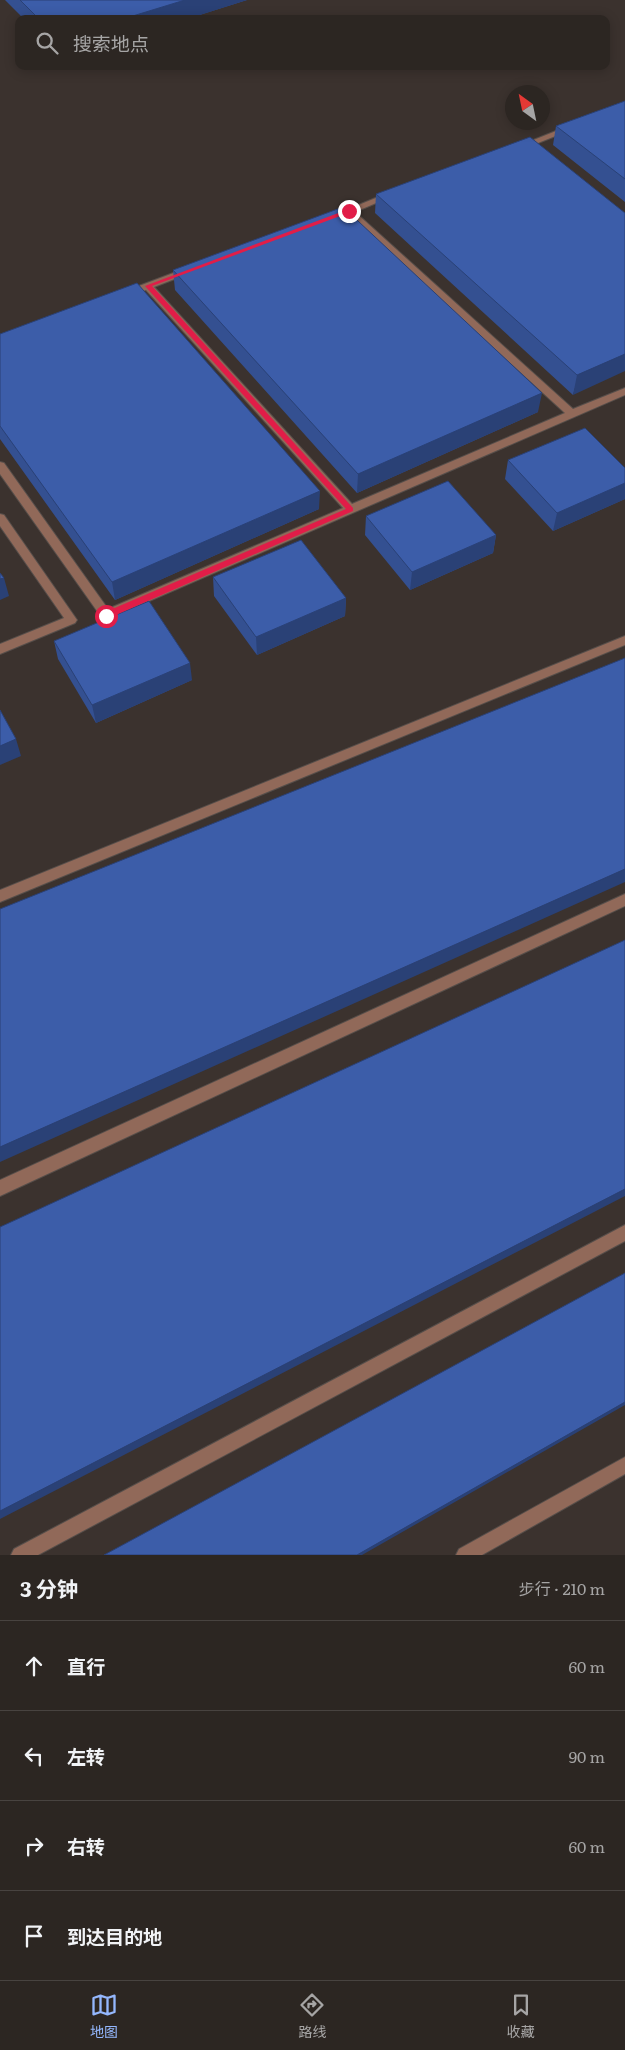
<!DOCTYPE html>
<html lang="zh">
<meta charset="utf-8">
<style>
body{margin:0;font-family:Literata,"Noto Sans SC",serif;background:#38322f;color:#f1f3f6}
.compass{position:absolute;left:505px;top:85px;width:45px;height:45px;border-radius:50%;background:#2c2622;box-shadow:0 2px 12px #0003;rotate:327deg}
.stop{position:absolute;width:15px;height:15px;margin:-11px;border:4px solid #e11d48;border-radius:50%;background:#fff}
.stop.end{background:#e11d48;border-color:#fff;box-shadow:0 1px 5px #0008}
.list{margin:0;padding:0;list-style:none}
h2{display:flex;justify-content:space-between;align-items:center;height:65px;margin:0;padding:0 20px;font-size:21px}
h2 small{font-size:16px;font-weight:400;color:#a6a5a5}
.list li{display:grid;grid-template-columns:32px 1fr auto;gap:15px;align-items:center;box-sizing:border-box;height:90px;padding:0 20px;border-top:1px solid #484340}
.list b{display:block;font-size:19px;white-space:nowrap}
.list em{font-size:16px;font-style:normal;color:#a6a5a5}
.icon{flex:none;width:28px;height:28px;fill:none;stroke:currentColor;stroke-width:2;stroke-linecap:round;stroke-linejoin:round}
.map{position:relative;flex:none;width:625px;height:1555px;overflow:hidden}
.search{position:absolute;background:#2c2622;box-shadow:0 2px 12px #0003;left:15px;right:15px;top:15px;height:55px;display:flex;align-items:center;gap:12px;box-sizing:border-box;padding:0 18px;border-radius:10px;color:#a6a5a5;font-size:19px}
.sheet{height:425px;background:#2c2622}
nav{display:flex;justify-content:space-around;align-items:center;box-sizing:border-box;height:70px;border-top:1px solid #484340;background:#2c2622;font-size:14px;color:#a6a5a5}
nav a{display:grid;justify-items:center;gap:2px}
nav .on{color:#94b7fd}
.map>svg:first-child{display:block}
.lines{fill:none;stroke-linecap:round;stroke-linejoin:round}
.minor-casing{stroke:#564e4a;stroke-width:2}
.minor{fill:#916959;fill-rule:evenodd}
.wall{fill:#345091}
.shaded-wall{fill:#2a4176}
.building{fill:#3c5da9;stroke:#2a4176}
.route{fill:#e11d48}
</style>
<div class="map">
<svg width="625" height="1555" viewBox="0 0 625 1555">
<rect width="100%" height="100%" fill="#3b322e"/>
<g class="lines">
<g class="minor-casing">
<path id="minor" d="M566,127L573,129L523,149L516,147Z
M388,193L395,195L355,212L573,409L625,388V395L110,618H102L0,474V462L4,463L108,609L343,508L146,290L126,297L123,296V292L184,269H190V273L154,287L352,504L565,413L348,215L333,220L329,217Z
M0,514L4,515L77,620L75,623L0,654V644L64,618L0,526Z
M625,636V645L0,902V890Z
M625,894V906L0,1196V1180Z
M625,1225V1241L38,1555H11L14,1549Z
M625,1457V1474L482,1555H456L459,1549Z"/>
</g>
<use href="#minor" class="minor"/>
</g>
<path class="wall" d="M5,0H247L187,19H24Z
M625,101V202L553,145L556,126Z
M376,194L625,213L573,395L375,213Z
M173,270L538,412L357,493L175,290Z
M0,334L319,509L115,600L0,439Z
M508,460L625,468V499L553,531L505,479Z
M366,516L496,535L493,553L410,590L365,535Z
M213,577L346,598L345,616L257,655L214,596Z
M54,641L192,680L96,723L58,659Z"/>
<path class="shaded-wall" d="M185,0H247L187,19H123Z
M625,354V371L573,395L577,375Z
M542,393L538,412L357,493L358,474Z
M625,483V499L553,531L557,513Z
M320,491L319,509L115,600L112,582Z
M496,535L493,553L410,590L412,572Z
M4,578L9,596L0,600V579Z
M346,598L345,616L257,655L256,637Z
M190,663L192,680L96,723L92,705Z
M16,739L21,756L0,765V746Z
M625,869V882L0,1162V1147Z
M625,1189V1196L0,1519V1511Z
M625,1402V1405L362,1555H357Z"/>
<path class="building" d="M20,0H185L123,19H39Z
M625,101V179L556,126Z
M530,137L625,213V354L577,375L376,194Z
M343,207L542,393L358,474L173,270Z
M137,283L320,491L112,582L0,426V334Z
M585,428L625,468V483L557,513L508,460Z
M448,481L496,535L412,572L366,516Z
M301,540L346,598L256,637L213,577Z
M0,573L4,578L0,579Z
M149,601L190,663L92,705L54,641Z
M625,658V869L0,1147V909Z
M0,710L16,739L0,746Z
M625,940V1189L0,1511V1227Z
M625,1273V1402L357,1555H104Z"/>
<path class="route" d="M349,209L351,212L152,286L353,508V511L109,618H103V613L346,509L145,286Z"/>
</svg>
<svg class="compass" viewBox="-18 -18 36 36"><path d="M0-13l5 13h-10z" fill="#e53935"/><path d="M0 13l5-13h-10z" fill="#a6a5a5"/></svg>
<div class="stop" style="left:106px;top:616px"></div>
<div class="stop end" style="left:349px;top:211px"></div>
<div class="search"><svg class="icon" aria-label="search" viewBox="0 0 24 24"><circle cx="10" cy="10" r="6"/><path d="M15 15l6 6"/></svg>搜索地点</div>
</div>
<section class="sheet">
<h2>3 分钟<small>步行 · 210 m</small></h2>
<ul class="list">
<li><svg class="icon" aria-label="ahead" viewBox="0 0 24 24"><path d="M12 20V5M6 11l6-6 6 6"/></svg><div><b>直行</b></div><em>60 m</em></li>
<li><svg class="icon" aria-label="left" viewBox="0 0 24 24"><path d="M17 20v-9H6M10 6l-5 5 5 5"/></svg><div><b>左转</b></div><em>90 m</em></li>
<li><svg class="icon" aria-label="right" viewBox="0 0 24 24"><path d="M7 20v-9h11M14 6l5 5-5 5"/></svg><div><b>右转</b></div><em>60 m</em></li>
<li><svg class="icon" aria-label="arrive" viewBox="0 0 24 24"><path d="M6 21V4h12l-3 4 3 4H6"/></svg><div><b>到达目的地</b></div></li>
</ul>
</section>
<nav>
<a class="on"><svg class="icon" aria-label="map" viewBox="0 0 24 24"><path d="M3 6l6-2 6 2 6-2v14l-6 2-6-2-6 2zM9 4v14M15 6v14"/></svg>地图</a>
<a><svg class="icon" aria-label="directions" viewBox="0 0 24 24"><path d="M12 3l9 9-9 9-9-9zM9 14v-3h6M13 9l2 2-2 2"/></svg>路线</a>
<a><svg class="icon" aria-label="saved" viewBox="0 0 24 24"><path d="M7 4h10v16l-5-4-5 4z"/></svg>收藏</a>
</nav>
